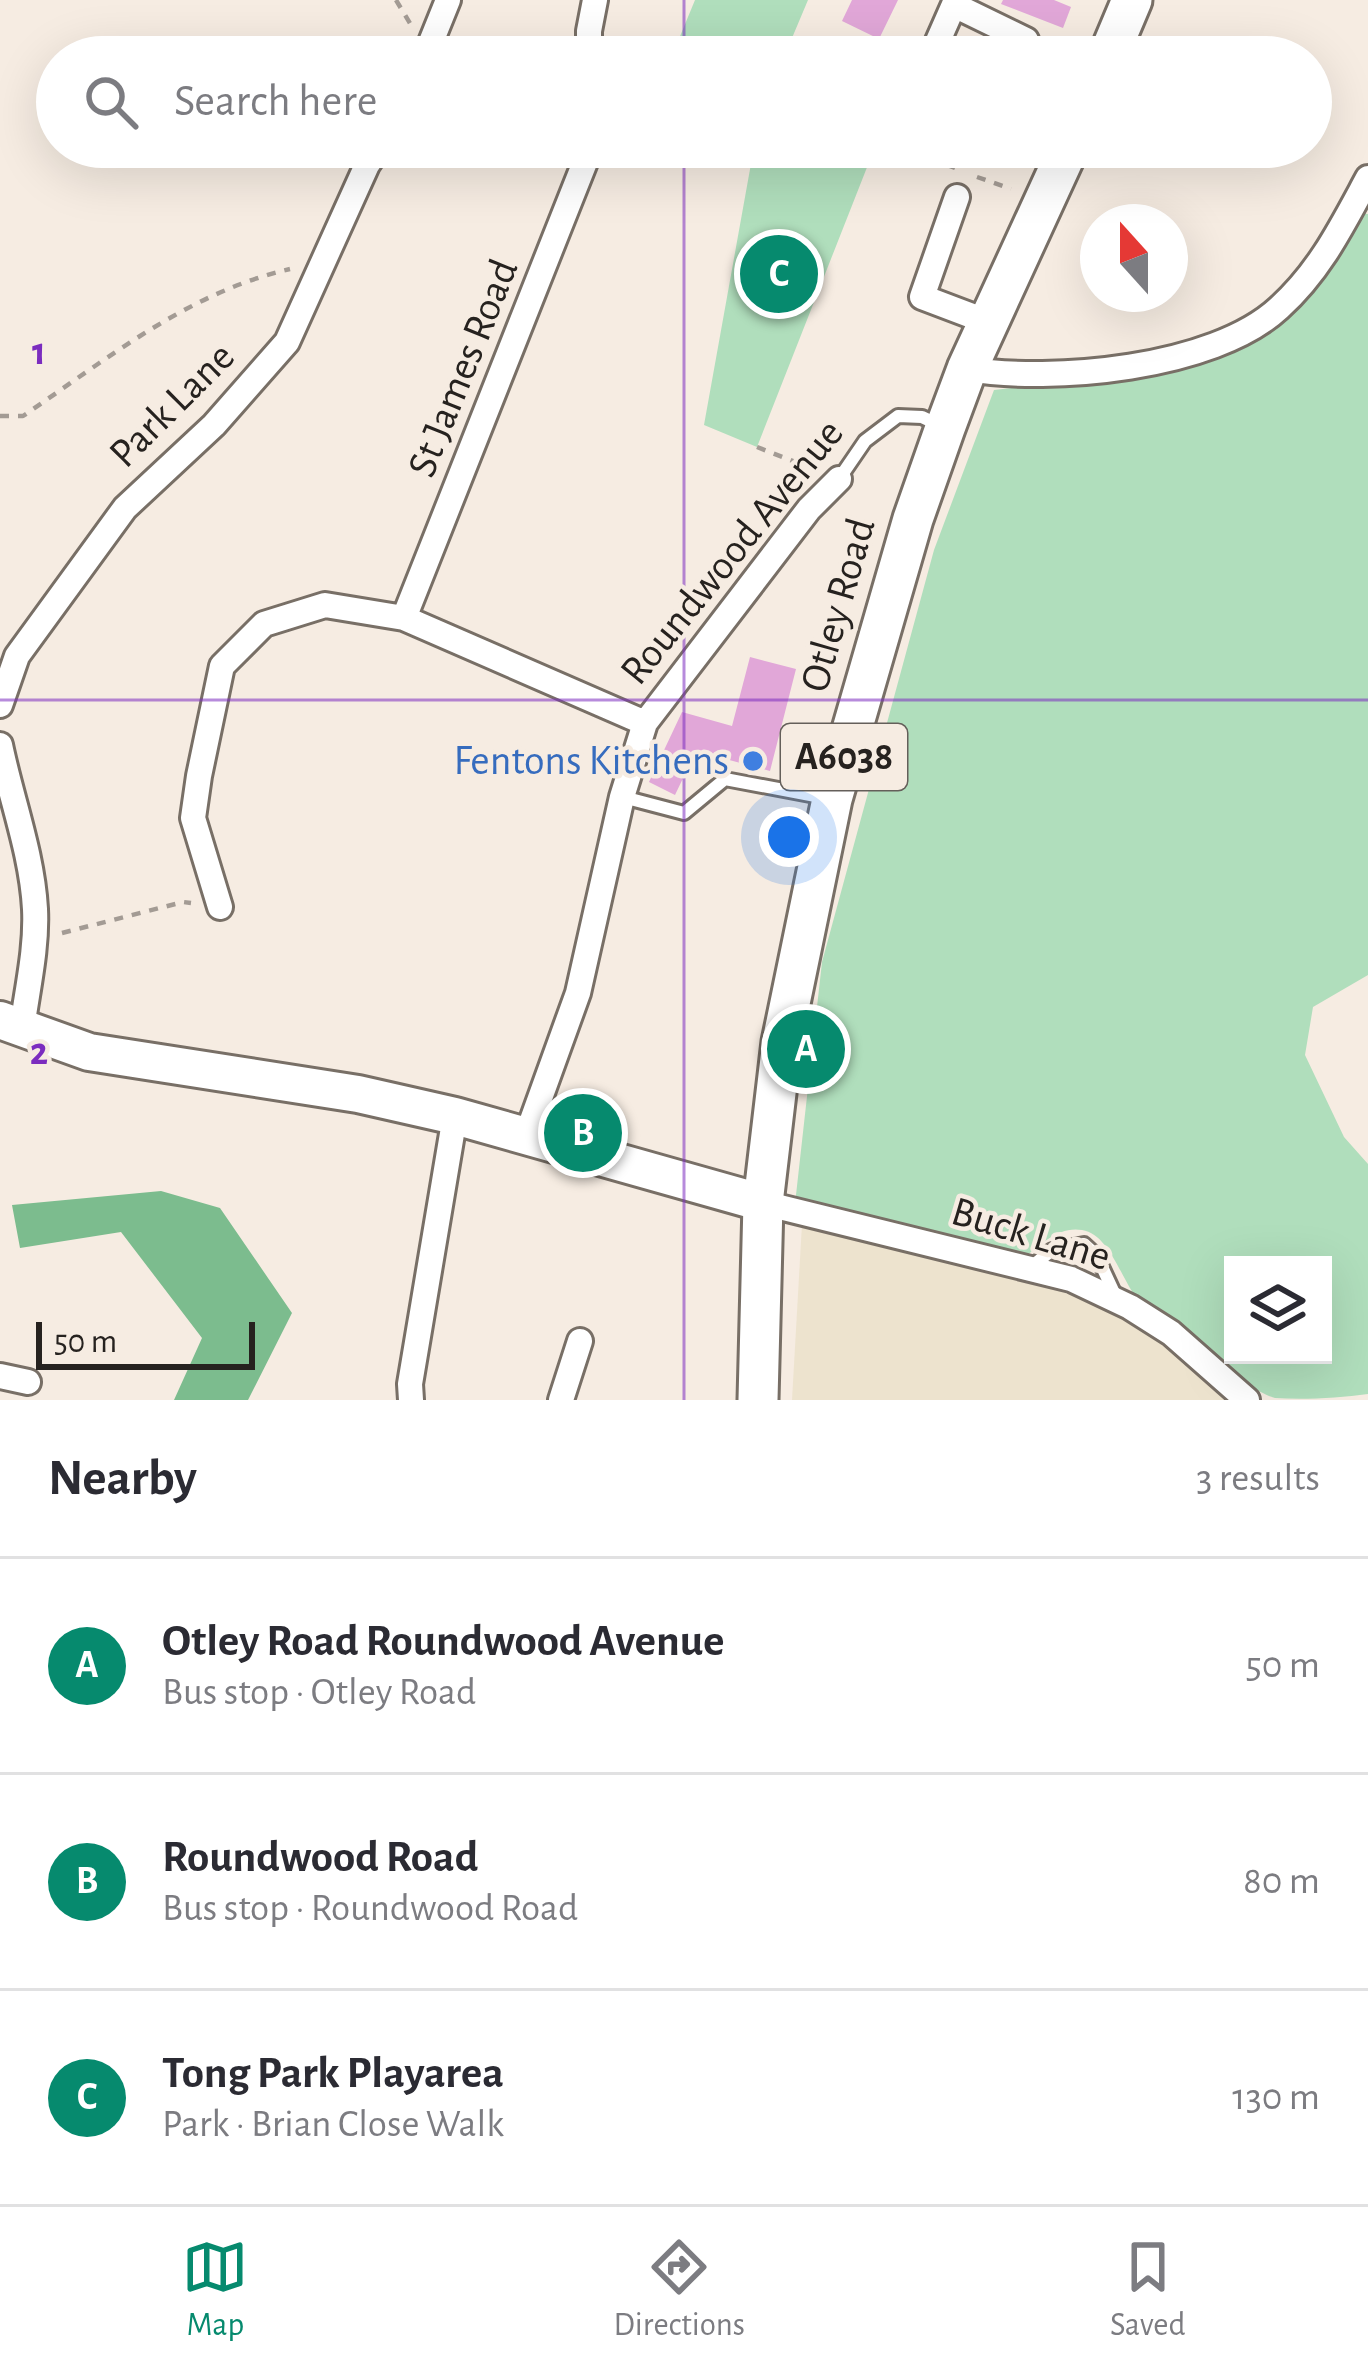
<!DOCTYPE html>
<meta charset="utf-8">
<style>
body{margin:0;font-family:"Alegreya Sans",sans-serif;background:#f7f7f7;color:#2b2b33}
.controls{position:absolute;right:36px;bottom:36px;display:grid;overflow:hidden;border-radius:0px;box-shadow:0 12px 48px #0002}
.controls button{width:108px;height:108px;display:grid;place-items:center;padding:0;border:0;border-bottom:3px solid #e1e1e2;background:#fff;color:#2b2b33;font:60px sans-serif}
.compass{position:absolute;left:1080px;top:204px;width:108px;height:108px;border-radius:50%;background:#fff;box-shadow:0 12px 48px #0002;rotate:339deg}
.scale{position:absolute;left:36px;bottom:30px;width:219px;box-sizing:border-box;padding-left:12px;border:6px solid #26221f;border-top:0;font-size:33px;line-height:42px;white-space:nowrap;color:#26221f;-webkit-text-stroke:9px #f6ece2;paint-order:stroke}
.you{position:absolute;left:789px;top:837px;width:42px;height:42px;margin:-30px;border:9px solid #fff;border-radius:50%;background:#1a73e8;box-shadow:0 0 0 18px #1a73e833}
.badge{display:grid;place-items:center;width:78px;height:78px;border-radius:50%;background:#068a6e;color:#fff;font-size:39px;font-weight:700}
.pin{position:absolute;translate:-50% -50%;border:6px solid #fff;box-shadow:0 3px 12px #0006}
.list{margin:0;padding:0;list-style:none}
h2{display:flex;justify-content:space-between;align-items:center;height:156px;margin:0;padding:0 48px;font-size:51px}
h2 small{font-size:39px;font-weight:400;color:#7c7c81}
.list li{display:grid;grid-template-columns:78px 1fr auto;gap:36px;align-items:center;box-sizing:border-box;height:216px;padding:0 48px;border-top:3px solid #e1e1e2}
.list b{display:block;font-size:45px;white-space:nowrap}
.list p{margin:0;font-size:39px;white-space:nowrap;color:#7c7c81}
.list em{font-size:39px;font-style:normal;color:#7c7c81}
.icon{flex:none;width:66px;height:66px;fill:none;stroke:currentColor;stroke-width:2;stroke-linecap:round;stroke-linejoin:round}
.map{position:relative;flex:none;width:1368px;height:1400px;overflow:hidden}
.search{position:absolute;background:#fff;box-shadow:0 12px 48px #0002;left:36px;right:36px;top:36px;height:132px;display:flex;align-items:center;gap:30px;box-sizing:border-box;padding:0 42px;border-radius:66px;color:#7c7c81;font-size:45px}
.sheet{height:804px;background:#fff}
nav{display:flex;justify-content:space-around;align-items:center;box-sizing:border-box;height:168px;border-top:3px solid #e1e1e2;background:#fff;font-size:33px;color:#7c7c81}
nav a{display:grid;justify-items:center;gap:6px}
nav .on{color:#068a6e}
.map>svg:first-child{display:block}
.commercial{fill:#ede3ce}
.green{fill:#b0debc;fill-rule:evenodd}
.forest{fill:#7cbc8e}
.building{fill:#e1a7d8}
.lines{fill:none;stroke-linecap:round;stroke-linejoin:round}
.lane-casing{stroke:#786f66;stroke-width:18}
.street-casing{stroke:#786f66;stroke-width:30}
.secondary-casing{stroke:#786f66;stroke-width:42}
.primary-casing{stroke:#786f66;stroke-width:45}
.path{stroke:#a39b94;stroke-width:4.5;stroke-dasharray:9 9;stroke-linecap:butt}
.lane{stroke:#fff;stroke-width:12}
.street{stroke:#fff;stroke-width:24}
.secondary{stroke:#fff;stroke-width:36}
.primary{stroke:#fff;stroke-width:39}
.grid{fill:none;stroke:#7b2cbf;stroke-width:3;stroke-opacity:0.55}
.shop-dot{fill:#3f7fe0;stroke:#f6ece2;stroke-width:4.5}
.labels{text-anchor:middle;dominant-baseline:central;stroke-width:9;stroke-linejoin:round;paint-order:stroke}
.shield{fill:#f6ece2;stroke:#645f5a;stroke-width:3}
.shield-label{font-size:39px;font-weight:bold;fill:#26221f}
.street-label{font-size:42px;fill:#26221f;stroke:#f6ece2}
.shop-label{font-size:42px;fill:#366cbe;stroke:#f6ece2;text-anchor:end}
.grid-label{font-size:39px;text-anchor:middle;font-weight:bold;fill:#7b2cbf;stroke:#f6ece2;stroke-width:9;stroke-linejoin:round;paint-order:stroke}
</style>
<div class="map">
<svg width="1368" height="1400" viewBox="0 0 1368 1400">
<rect width="100%" height="100%" fill="#f6ece2"/>
<path class="commercial" d="M802,1224L1080,1293L1142,1320L1231,1400H792Z"/>
<path class="green" d="M695,0H808L784,57H703L676,46Z
M754,147H875L757,447L704,425Z
M1362,213L1368,214V975L1313,1007L1305,1055L1344,1137L1368,1164V1394C1339,1398 1304,1400 1275,1398C1250,1392 1159,1322 1139,1301C1122,1282 1110,1234 1082,1230C1059,1226 1041,1244 1025,1257L795,1204L822,962L934,550L994,390L1189,368L1274,322ZM1233,1265H1323V1355H1233Z"/>
<path class="forest" d="M161,1191L220,1208L292,1313L248,1400H174L202,1338L121,1232L20,1248L12,1205Z"/>
<path class="building" d="M852,0H898L879,39L842,21Z
M1003,0H1054L1071,7L1063,28L1001,4Z
M839,43L868,57H833Z
M750,657L796,669L770,771L696,751L675,795L649,782L682,712L732,726Z"/>
<g class="lines">
<g class="lane-casing">
<path id="lane" d="M839,479L865,441L898,416L922,417L939,425
M623,797L684,813L725,779L826,798
M1030,1268L1052,1250L1084,1244L1097,1256L1116,1297"/>
</g>
<g class="street-casing">
<path id="street" d="M954,5L1026,40
M934,50L956,0
M425,57L448,0
M589,57V31L595,0
M957,197L922,297L988,322
M967,369C1052,383 1213,369 1279,308C1320,271 1342,226 1368,178
M404,618L591,147
M0,705L17,656L125,508L214,425L287,342L367,165L379,147
M0,745C11,799 32,853 35,909C37,949 27,990 22,1029
M220,907L193,818L199,776L222,666L264,624L325,605L404,618L645,723
M526,1137L578,993L622,797L645,723L809,509L839,479
M763,1203L1071,1279L1130,1307L1171,1333L1247,1400
M0,1376L28,1382
M411,1400L410,1384L455,1116
M561,1400L580,1341"/>
</g>
<g class="secondary-casing">
<path id="secondary" d="M0,1020L89,1052L358,1094L455,1116L763,1203"/>
</g>
<g class="primary-casing">
<path id="primary" d="M1108,57L1132,0
M758,1400L763,1203L782,1042L832,799L913,519L945,428L967,369L1069,147"/>
</g>
<path class="path" d="M396,0L411,25
M617,39L679,57
M899,147L955,168
M977,177L1011,189
M0,416H23C107,359 189,292 290,269
M757,447L813,469
M62,933L183,902L191,903"/>
<use href="#lane" class="lane"/>
<use href="#street" class="street"/>
<use href="#secondary" class="secondary"/>
<use href="#primary" class="primary"/>
</g>
<path class="grid" d="M684,0V57M684,147V1400M0,700H1368"/>
<circle class="shop-dot" cx="753" cy="761" r="12"/>
<g class="labels">
<rect class="shield" x="781" y="724" width="126" height="66" rx="9"/>
<g class="shield-label">
<text x="844" y="757">A6038</text>
</g>
<g class="street-label">
<text transform="translate(463 368) rotate(-68)">St James Road</text>
<text transform="translate(172 405) rotate(-45)">Park Lane</text>
<text transform="translate(732 552) rotate(-51)">Roundwood Avenue</text>
<text transform="translate(838 605) rotate(-74)">Otley Road</text>
<text transform="translate(1031 1234) rotate(17)">Buck Lane</text>
</g>
<g class="shop-label">
<text x="729" y="761">Fentons Kitchens</text>
</g>
</g>
<g class="grid-label">
<text x="39" y="364">1</text>
<text x="39" y="1064">2</text>
</g>
</svg>
<div class="controls">
<button><svg class="icon" aria-label="layers" viewBox="0 0 24 24"><path d="M12 4l9 5-9 5-9-5zM3 14l9 5 9-5"/></svg></button>
</div>
<svg class="compass" viewBox="-18 -18 36 36"><path d="M0-13l5 13h-10z" fill="#e53935"/><path d="M0 13l5-13h-10z" fill="#7c7c81"/></svg>
<div class="scale">50 m</div>
<div class="you"></div>
<div class="pin badge" style="left:806px;top:1049px">A</div>
<div class="pin badge" style="left:583px;top:1133px">B</div>
<div class="pin badge" style="left:779px;top:274px">C</div>
<div class="search"><svg class="icon" aria-label="search" viewBox="0 0 24 24"><circle cx="10" cy="10" r="6"/><path d="M15 15l6 6"/></svg>Search here</div>
</div>
<section class="sheet">
<h2>Nearby<small>3 results</small></h2>
<ul class="list">
<li><span class="badge">A</span><div><b>Otley Road Roundwood Avenue</b><p>Bus stop · Otley Road</p></div><em>50 m</em></li>
<li><span class="badge">B</span><div><b>Roundwood Road</b><p>Bus stop · Roundwood Road</p></div><em>80 m</em></li>
<li><span class="badge">C</span><div><b>Tong Park Playarea</b><p>Park · Brian Close Walk</p></div><em>130 m</em></li>
</ul>
</section>
<nav>
<a class="on"><svg class="icon" aria-label="map" viewBox="0 0 24 24"><path d="M3 6l6-2 6 2 6-2v14l-6 2-6-2-6 2zM9 4v14M15 6v14"/></svg>Map</a>
<a><svg class="icon" aria-label="directions" viewBox="0 0 24 24"><path d="M12 3l9 9-9 9-9-9zM9 14v-3h6M13 9l2 2-2 2"/></svg>Directions</a>
<a><svg class="icon" aria-label="saved" viewBox="0 0 24 24"><path d="M7 4h10v16l-5-4-5 4z"/></svg>Saved</a>
</nav>
